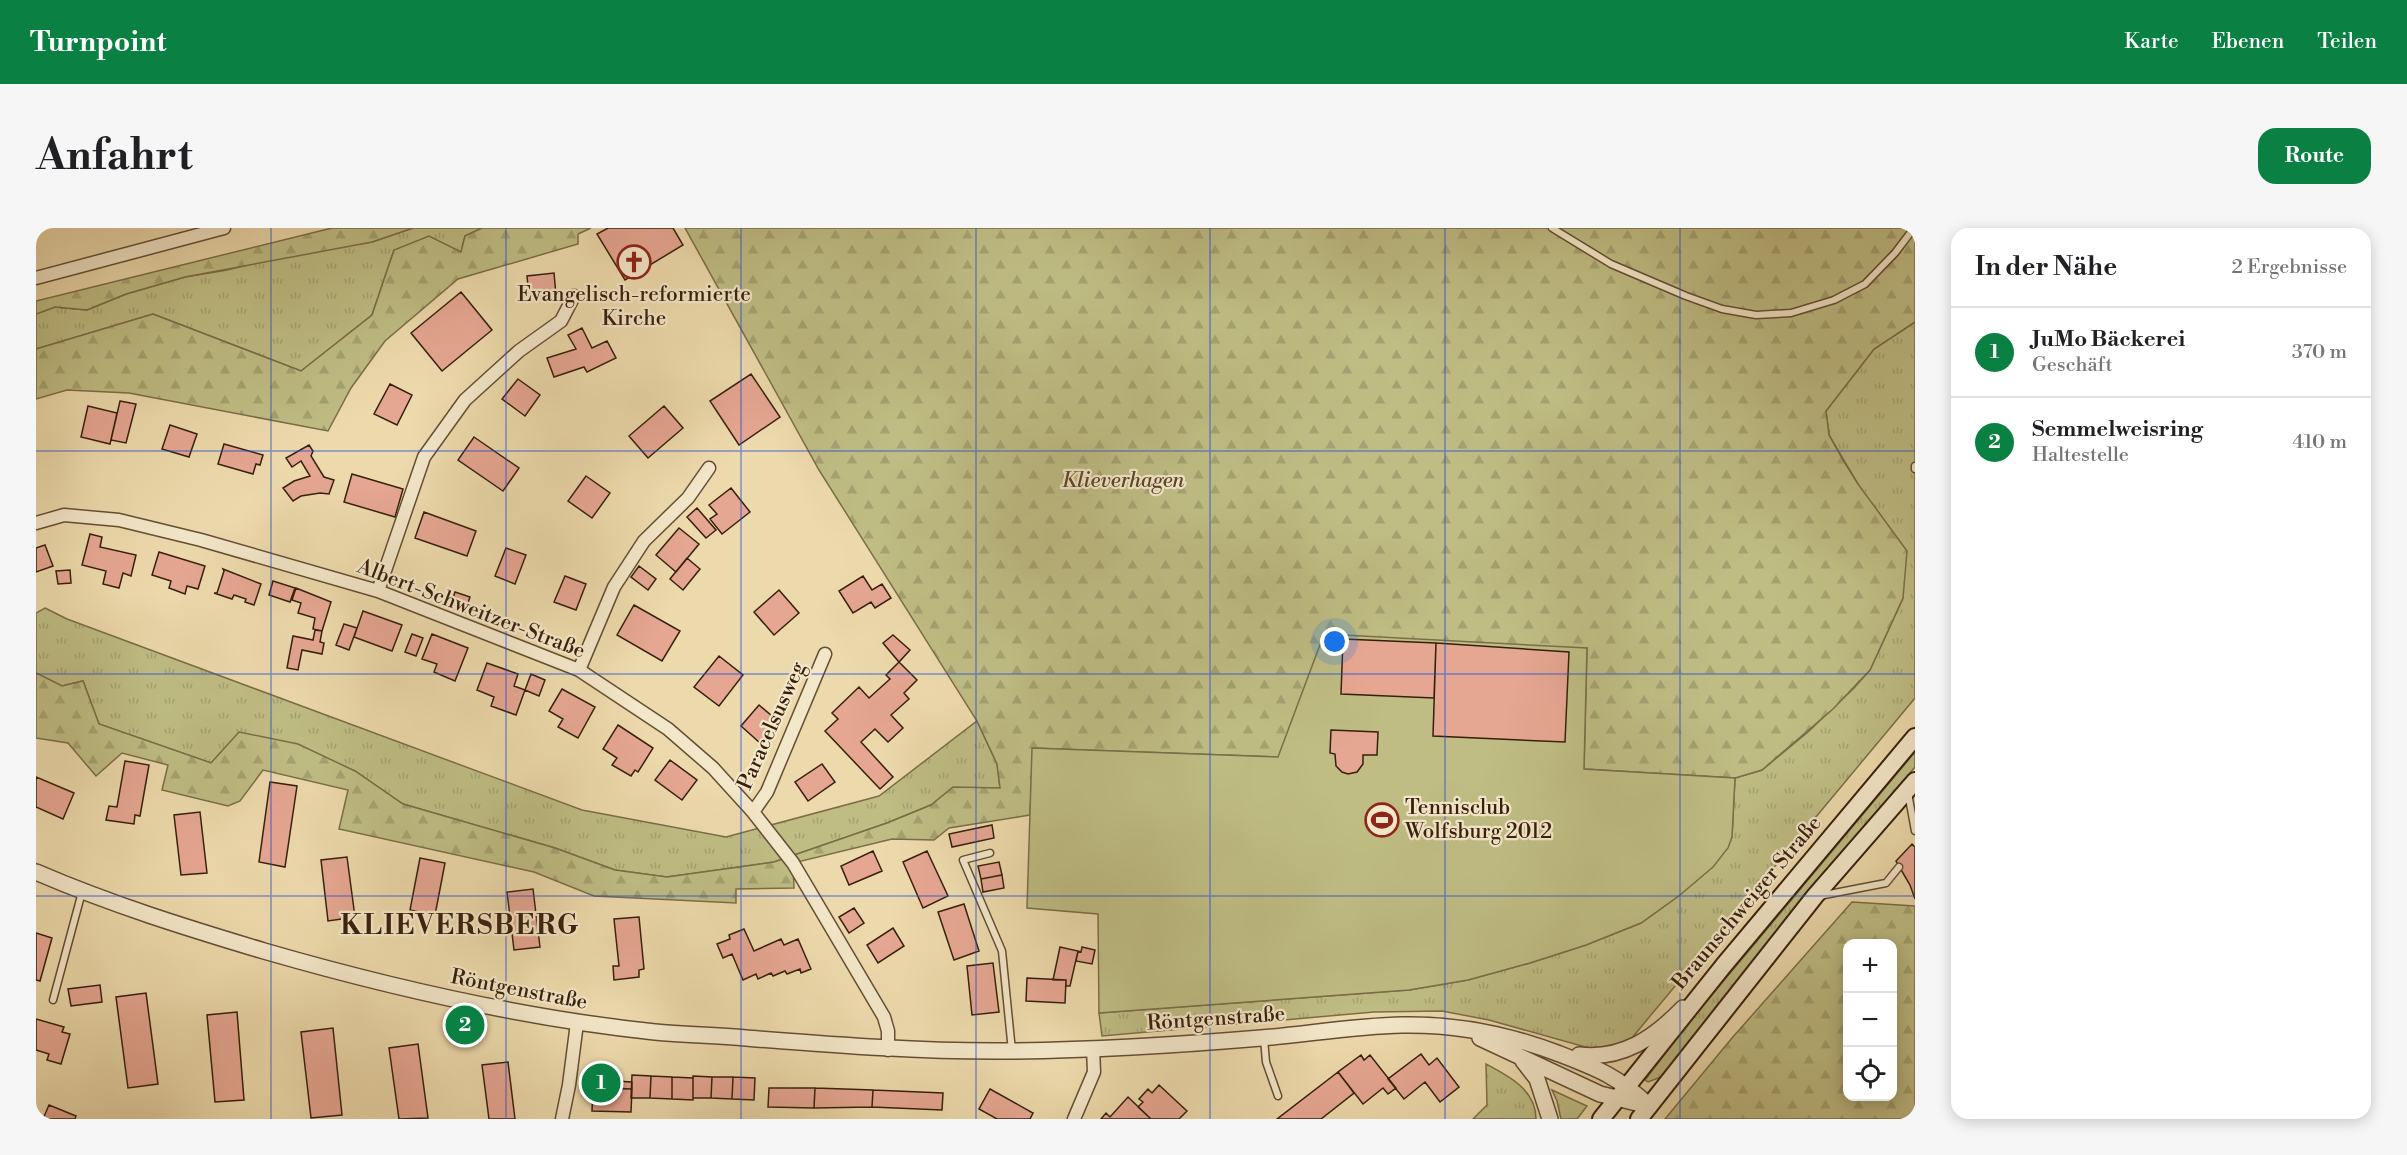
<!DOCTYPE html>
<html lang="de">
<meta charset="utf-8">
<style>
body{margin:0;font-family:"Libre Bodoni",serif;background:#f6f6f6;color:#202124}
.controls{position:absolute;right:18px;bottom:18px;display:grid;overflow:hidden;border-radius:12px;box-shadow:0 3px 15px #0003}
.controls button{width:54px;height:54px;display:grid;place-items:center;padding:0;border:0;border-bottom:2px solid #e0e0e0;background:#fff;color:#202124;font:30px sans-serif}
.you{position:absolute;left:1299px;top:414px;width:21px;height:21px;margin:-15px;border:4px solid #fff;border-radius:50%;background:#1a73e8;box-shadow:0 0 0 9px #1a73e833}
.badge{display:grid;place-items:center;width:39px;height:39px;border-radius:50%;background:#0b8043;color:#fff;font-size:20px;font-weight:700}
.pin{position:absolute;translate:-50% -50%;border:3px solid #fff;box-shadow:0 2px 6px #0006}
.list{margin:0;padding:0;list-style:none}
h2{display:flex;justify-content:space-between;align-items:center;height:78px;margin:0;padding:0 24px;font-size:26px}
h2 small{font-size:20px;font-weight:400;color:#757577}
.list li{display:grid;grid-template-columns:39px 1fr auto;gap:18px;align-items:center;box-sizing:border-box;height:90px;padding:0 24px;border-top:2px solid #e0e0e0}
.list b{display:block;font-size:22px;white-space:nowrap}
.list p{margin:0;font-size:20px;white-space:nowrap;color:#757577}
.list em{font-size:20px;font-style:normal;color:#757577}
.icon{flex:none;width:33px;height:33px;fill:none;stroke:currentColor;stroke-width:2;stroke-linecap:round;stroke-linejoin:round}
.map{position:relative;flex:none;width:1879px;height:891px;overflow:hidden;border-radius:18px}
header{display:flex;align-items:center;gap:36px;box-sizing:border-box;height:84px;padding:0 30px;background:#0b8043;color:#fff}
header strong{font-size:28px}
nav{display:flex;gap:33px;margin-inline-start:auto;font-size:21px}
.intro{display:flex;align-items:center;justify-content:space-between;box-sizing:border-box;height:144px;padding:0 36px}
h1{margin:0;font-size:42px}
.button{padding:15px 27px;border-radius:18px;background:#0b8043;color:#fff;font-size:21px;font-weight:700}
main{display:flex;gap:36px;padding:0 36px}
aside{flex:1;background:#fff;border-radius:18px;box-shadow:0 3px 15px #0003}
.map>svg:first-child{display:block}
.grass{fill:url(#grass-tufts);stroke:#7b6e48;stroke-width:1.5}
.forest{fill:url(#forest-firs);stroke:#7b6e48;stroke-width:1.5;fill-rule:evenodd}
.pitch{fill:#bfbd84;stroke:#7b6e48;stroke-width:1.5}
.building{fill:#e6a792;stroke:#371f0c;stroke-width:1.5}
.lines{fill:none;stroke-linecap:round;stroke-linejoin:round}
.service-casing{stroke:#644e34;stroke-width:9}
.minor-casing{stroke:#644e34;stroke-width:15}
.tertiary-casing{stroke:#644e34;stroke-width:18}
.secondary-casing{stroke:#371f0c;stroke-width:20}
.service{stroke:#f3e7c9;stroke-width:6}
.minor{stroke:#f3e7c9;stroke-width:12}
.tertiary{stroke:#f3e7c9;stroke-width:15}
.secondary{stroke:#f3e7c9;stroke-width:16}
.grid{fill:none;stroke:#1d4ed8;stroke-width:1.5;stroke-opacity:0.55}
.labels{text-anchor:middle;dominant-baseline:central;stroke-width:4.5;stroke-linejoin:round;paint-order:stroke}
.poi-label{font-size:21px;fill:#371f0c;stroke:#f3e7c9}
.park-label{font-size:21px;font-style:italic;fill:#59462a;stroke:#f3e7c9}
.street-label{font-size:21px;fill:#371f0c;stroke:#f3e7c9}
.district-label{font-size:27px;font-weight:bold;letter-spacing:1.5px;fill:#371f0c;stroke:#f3e7c9}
</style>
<header>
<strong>Turnpoint</strong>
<nav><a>Karte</a><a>Ebenen</a><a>Teilen</a></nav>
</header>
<div class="intro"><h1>Anfahrt</h1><a class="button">Route</a></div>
<main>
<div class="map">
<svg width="1879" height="891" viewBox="0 0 1879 891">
<defs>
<pattern id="grass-tufts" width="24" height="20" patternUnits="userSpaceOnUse" patternTransform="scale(1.5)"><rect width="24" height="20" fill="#bfbd84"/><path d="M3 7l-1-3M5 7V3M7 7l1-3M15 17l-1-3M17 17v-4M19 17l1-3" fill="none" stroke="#a5a271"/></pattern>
<pattern id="forest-firs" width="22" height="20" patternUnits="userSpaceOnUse" patternTransform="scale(1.5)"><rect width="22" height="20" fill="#bfbd84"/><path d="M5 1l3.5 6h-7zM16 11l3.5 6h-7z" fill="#a5a271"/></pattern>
</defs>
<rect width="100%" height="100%" fill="#eddaac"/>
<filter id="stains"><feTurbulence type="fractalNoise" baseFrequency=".00333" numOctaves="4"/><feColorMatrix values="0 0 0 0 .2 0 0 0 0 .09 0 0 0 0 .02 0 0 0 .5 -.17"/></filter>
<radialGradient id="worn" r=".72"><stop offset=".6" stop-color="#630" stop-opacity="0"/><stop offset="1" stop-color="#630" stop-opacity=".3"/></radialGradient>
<path class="grass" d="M377,0H446L429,8L425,24L358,22L336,87L265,143L117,86L0,121V86L19,79L51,82L90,66L149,49L191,42L252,27L336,14Z
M1879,94V470L1595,811L1574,818L1553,820L1453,792L1406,783L1338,784L1066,808L1063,785L1373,762L1432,752L1494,735L1550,717L1605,695L1644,667L1696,609L1699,550L1726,542L1772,504L1818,460L1834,442L1867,370L1822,256L1793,207L1790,183L1838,121Z
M9,380L31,391L546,582L690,609L843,568L941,493L961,536L964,560H917L895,577L851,595L738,634L631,649L579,642L519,620L367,576L319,543L203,505L175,535L63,496L47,453L26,458L0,445V385Z
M1879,524V539L1786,648L1625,849L1612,854L1609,852L1654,793Z
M1450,836C1473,848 1500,862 1500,891H1437L1451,877Z
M1516,862L1551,878L1541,891H1525L1521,873Z"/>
<path class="forest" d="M296,0H377L336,14L149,49L90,66L51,82L19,79L0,86V73Z
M446,0H555L542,6V16L422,51L349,113L315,160L292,203L93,165L31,162L0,171V121L117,86L265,143L336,87L358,22L393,8L425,24L429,8Z
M649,0H1879V94L1838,121L1790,183L1793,207L1807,232L1822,256L1871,323L1867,370L1834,442L1797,481L1726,542L1699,550L1548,541L1551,420L1242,529L997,520L994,587L913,600L898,612L856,611L757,635L758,660L700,661V675L558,668L498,644L303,601L312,562L227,542L204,573L192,578L126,562L132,537L86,525L60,548L32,515L0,510V445L26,458L47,453L63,496L175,535L203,504L262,516L319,543L367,576L519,620L579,642L631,649L738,634L851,595L895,577L917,559L964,560L961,536L941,493L783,242Z
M1816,674L1879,678V891H1629L1696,810ZM1812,716H1856V868H1812Z"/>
<path class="pitch" d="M1288,406L1551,420L1548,541L1699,550L1696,609L1692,620L1677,639L1644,667L1605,695L1550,717L1494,735L1432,752L1373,762L1063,785L1062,686L991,680L996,520L1242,529Z"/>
<path class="building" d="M572,0H637L647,17L589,52L561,6Z
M518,45L520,67L493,69L491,48Z
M425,64L456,102L406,143L375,105Z
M546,100L556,120L571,113L580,130L551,144L548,139L518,149L511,130L540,121L532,107Z
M715,146L744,189L703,217L674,173Z
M482,151L504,167L489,188L466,171Z
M354,156L376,167L361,197L338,186Z
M84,173L100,176L90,215L75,212Z
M52,178L81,185L74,216L45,209Z
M628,178L647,200L612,230L593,208Z
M134,197L161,206L153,229L126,221Z
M438,209L483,240L467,263L422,232Z
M188,216L227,227L224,237L220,236L217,246L182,236Z
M273,217L277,223L275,228L288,249L298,252L293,266L284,265L265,268L257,273L247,260L258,253L274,248L265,233L256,239L250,230Z
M316,246L367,261L359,289L308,274Z
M550,248L574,265L556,290L532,273Z
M695,260L714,284L686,306L674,291L681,286L673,277Z
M661,280L680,302L670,310L651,289Z
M388,284L440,303L431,328L379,310Z
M643,300L663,316L640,344L620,327Z
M54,306L66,309L64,319L100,327L95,348L87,345L83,360L67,356L70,343L46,337Z
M9,317L17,338L0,344V320Z
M470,320L490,327L479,356L459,348Z
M123,324L169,338L162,361L151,358L149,366L133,360L135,353L116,347Z
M651,330L664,341L647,362L634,351Z
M603,338L620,351L612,362L595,349Z
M187,341L225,356L218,377L209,374L210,371L198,367L196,371L178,365H181L188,343Z
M34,342L35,355L22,356L20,343Z
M529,348L550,356L540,382L518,374Z
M827,348L836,362L846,356L855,370L839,380L835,374L817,385L803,363Z
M237,353L259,360L254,374L233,367Z
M260,360L295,374L286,403L277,401L279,390L262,385L265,375L256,372Z
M743,362L763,385L738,407L718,384Z
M419,364L434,369L429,384L414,380Z
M598,377L644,403L626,433L581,407Z
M327,383L366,397L356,423L318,409Z
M308,396L321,400L313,422L300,417Z
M279,402L286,403L284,414L288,415L286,426L266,422L262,442L251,440L257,408L277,412Z
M376,406L387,410L380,428L369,424Z
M396,406L432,420L419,453L398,444L401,436L386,431Z
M857,407L874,422L863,434L847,415Z
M1307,411L1400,415L1398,470L1305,466Z
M1400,415L1533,424L1529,514L1397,508Z
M683,428L707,447L683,478L658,459Z
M863,434L881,452L868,465L873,471L855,487L867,500L852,514L839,501L825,514L857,549L844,561L789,503L802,491L796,485L823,459L833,470L854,451L850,447Z
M451,435L482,446L478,458L489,462L480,487L455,478L458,469L441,462Z
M495,446L509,452L503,468L489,462Z
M526,461L559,479L542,510L522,499L527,491L513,483Z
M723,477L743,494L724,515L705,498Z
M582,497L617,520L602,544L599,542L595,548L576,537L581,530L567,521Z
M1295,502L1342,504L1341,527H1327V536L1321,544L1312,546L1306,544L1300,538L1299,526L1294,525Z
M634,532L661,552L646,572L619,552Z
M89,533L113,537L104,588L99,587L98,596L70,592L73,578L81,579Z
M786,536L799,554L772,573L759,554Z
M0,549L38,565L27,591L0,579Z
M234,554L261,558L249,639L223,634Z
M164,584L171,645L145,647L138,587Z
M956,597L958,610L916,619L913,606Z
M1876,616L1879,619V671L1874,657L1860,633Z
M837,623L846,643L813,657L805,638Z
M891,623L912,668L887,680L867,634Z
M311,629L319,689L292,693L285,632Z
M384,630L409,635L399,687L374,682Z
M963,634L966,647L945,651L942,638Z
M966,647L968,660L947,664L945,651Z
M497,661L504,719L478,722L471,664Z
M928,676L943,723L918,732L902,684Z
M818,680L828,695L813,705L803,689Z
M603,689L608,741L603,742V749L578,752L577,738H583L578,691Z
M857,700L868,718L842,735L831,717Z
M708,701L718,723L745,711L748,717L762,711L775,741L765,745L764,741L751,746L749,743L737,748L735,745L722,751L720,746L707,752L696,726L687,730L681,716L694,711L693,707Z
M0,705L16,710L4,753L0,752Z
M1024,719L1042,723L1034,758H1030V752H1017Z
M1046,719L1059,722L1056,736L1040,733L1042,723L1045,724Z
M957,735L963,784L936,787L931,738Z
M991,750L1030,752L1029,775L990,773Z
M64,757L66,774L35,778L32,761Z
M110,765L122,856L92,860L80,769Z
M201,784L208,872L179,874L171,787Z
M0,791L28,799L26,804L34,806L25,836L11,832L13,826L0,822Z
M297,800L306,887L275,890L265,804Z
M432,804L442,806L441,810L432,808Z
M382,816L392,890L363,891L353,820Z
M1385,826L1393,837L1401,830L1423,859L1404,874L1389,854L1368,871L1352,851Z
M1325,827L1328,832L1334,827L1360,860L1352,866L1347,860L1327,876L1302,844Z
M472,834L479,891H453L446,837Z
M1302,844L1318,865L1285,891H1241Z
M596,847L615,848L614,870H595Z
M615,848L636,849V871L614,870Z
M657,848L676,849L675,870H657Z
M636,849L657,850V872L636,871Z
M676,849H697L696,871L675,870Z
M697,849L719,850L718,872L696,871Z
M557,852L596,854V861L557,860Z
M1123,857L1151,883L1143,891H1115L1102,879L1107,874L1103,871L1112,861L1116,865Z
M557,860L596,861L595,884L556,883Z
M733,860H779L778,880L732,879Z
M779,860L837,862L836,879L778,880Z
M954,861L997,885L994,891H961L943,881Z
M837,862L907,865L906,882L836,879Z
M1092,869L1115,891H1065L1070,885L1074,889Z
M13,877L40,888L39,891H7Z"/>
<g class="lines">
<g class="service-casing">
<path id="service" d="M1516,0L1575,36L1650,68L1686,81L1720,87L1755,85L1798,72L1829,56L1859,25L1878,0
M1879,238V241
M1872,565L1879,603
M954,625L927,632L966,723L976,823
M1783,668L1850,655L1863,639
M17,772L46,664
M1228,811L1230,834L1242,868"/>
</g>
<g class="minor-casing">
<path id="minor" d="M0,50L188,0
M0,295L28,287L83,292L165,312L342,363L543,442L632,501L677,540L717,584L757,635L848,789L852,803V822
M342,363L388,229L429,172L483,123L525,93L538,68
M543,442L578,359L608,313L652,270L673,240
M717,584L731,564L789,426
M526,891L533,857L541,795
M1038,891L1058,844L1057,820"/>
</g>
<g class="tertiary-casing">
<path id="tertiary" d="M0,644C74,676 151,700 228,723C356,760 486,790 619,804C649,807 680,807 710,810C799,817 887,824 976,823C1059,822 1142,817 1225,810C1272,806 1319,798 1366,797C1419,796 1471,806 1521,825C1560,840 1582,848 1613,878
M1444,810L1564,866L1613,878
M1543,827C1586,832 1618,810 1647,780
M1487,833L1501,851L1514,891"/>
</g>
<g class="secondary-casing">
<path id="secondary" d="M1565,891L1688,737L1879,509
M1603,891L1779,668L1879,553"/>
</g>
<use href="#service" class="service"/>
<use href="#minor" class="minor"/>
<use href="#tertiary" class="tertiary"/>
<use href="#secondary" class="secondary"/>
</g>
<path class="grid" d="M235,0V891M470,0V891M705,0V891M940,0V891M1174,0V891M1409,0V891M1644,0V891M0,223H1879M0,446H1879M0,668H1879"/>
<defs>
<g id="church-ring" transform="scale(1.725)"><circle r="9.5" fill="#f3e7c9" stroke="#8f2418" stroke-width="1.5"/><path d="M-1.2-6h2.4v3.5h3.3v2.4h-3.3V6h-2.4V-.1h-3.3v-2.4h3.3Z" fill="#8f2418"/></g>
<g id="stadium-ring" transform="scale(1.725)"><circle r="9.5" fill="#f3e7c9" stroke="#8f2418" stroke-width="1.5"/><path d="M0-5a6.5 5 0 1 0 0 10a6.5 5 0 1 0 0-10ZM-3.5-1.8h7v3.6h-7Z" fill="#8f2418"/></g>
</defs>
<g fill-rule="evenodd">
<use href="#church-ring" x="598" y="34"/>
<use href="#stadium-ring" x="1346" y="592"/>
</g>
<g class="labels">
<g class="poi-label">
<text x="598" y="67">Evangelisch-reformierte<tspan x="598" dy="24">Kirche</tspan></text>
<text x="1369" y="580" text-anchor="start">Tennisclub<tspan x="1369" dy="24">Wolfsburg 2012</tspan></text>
</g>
<g class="park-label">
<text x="1087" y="253">Klieverhagen</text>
</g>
<g class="street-label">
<text transform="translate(435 381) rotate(21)">Albert-Schweitzer-Straße</text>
<text transform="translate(736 498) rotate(-66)">Paracelsusweg</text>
<text transform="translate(1711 675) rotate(-50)">Braunschweiger Straße</text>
<text transform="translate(483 762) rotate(11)">Röntgenstraße</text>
<text transform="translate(1180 791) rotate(-4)">Röntgenstraße</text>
</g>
<g class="district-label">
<text x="424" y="698">KLIEVERSBERG</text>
</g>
</g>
<rect width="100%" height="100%" filter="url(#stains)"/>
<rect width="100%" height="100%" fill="url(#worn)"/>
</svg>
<div class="controls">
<button>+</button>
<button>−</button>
<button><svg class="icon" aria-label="locate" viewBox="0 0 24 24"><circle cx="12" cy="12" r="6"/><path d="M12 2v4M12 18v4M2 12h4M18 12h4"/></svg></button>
</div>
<div class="you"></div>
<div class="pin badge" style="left:565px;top:855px">1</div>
<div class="pin badge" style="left:429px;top:797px">2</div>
</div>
<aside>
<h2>In der Nähe<small>2 Ergebnisse</small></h2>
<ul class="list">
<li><span class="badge">1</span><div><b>JuMo Bäckerei</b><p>Geschäft</p></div><em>370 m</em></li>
<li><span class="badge">2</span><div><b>Semmelweisring</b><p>Haltestelle</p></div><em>410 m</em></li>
</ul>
</aside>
</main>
